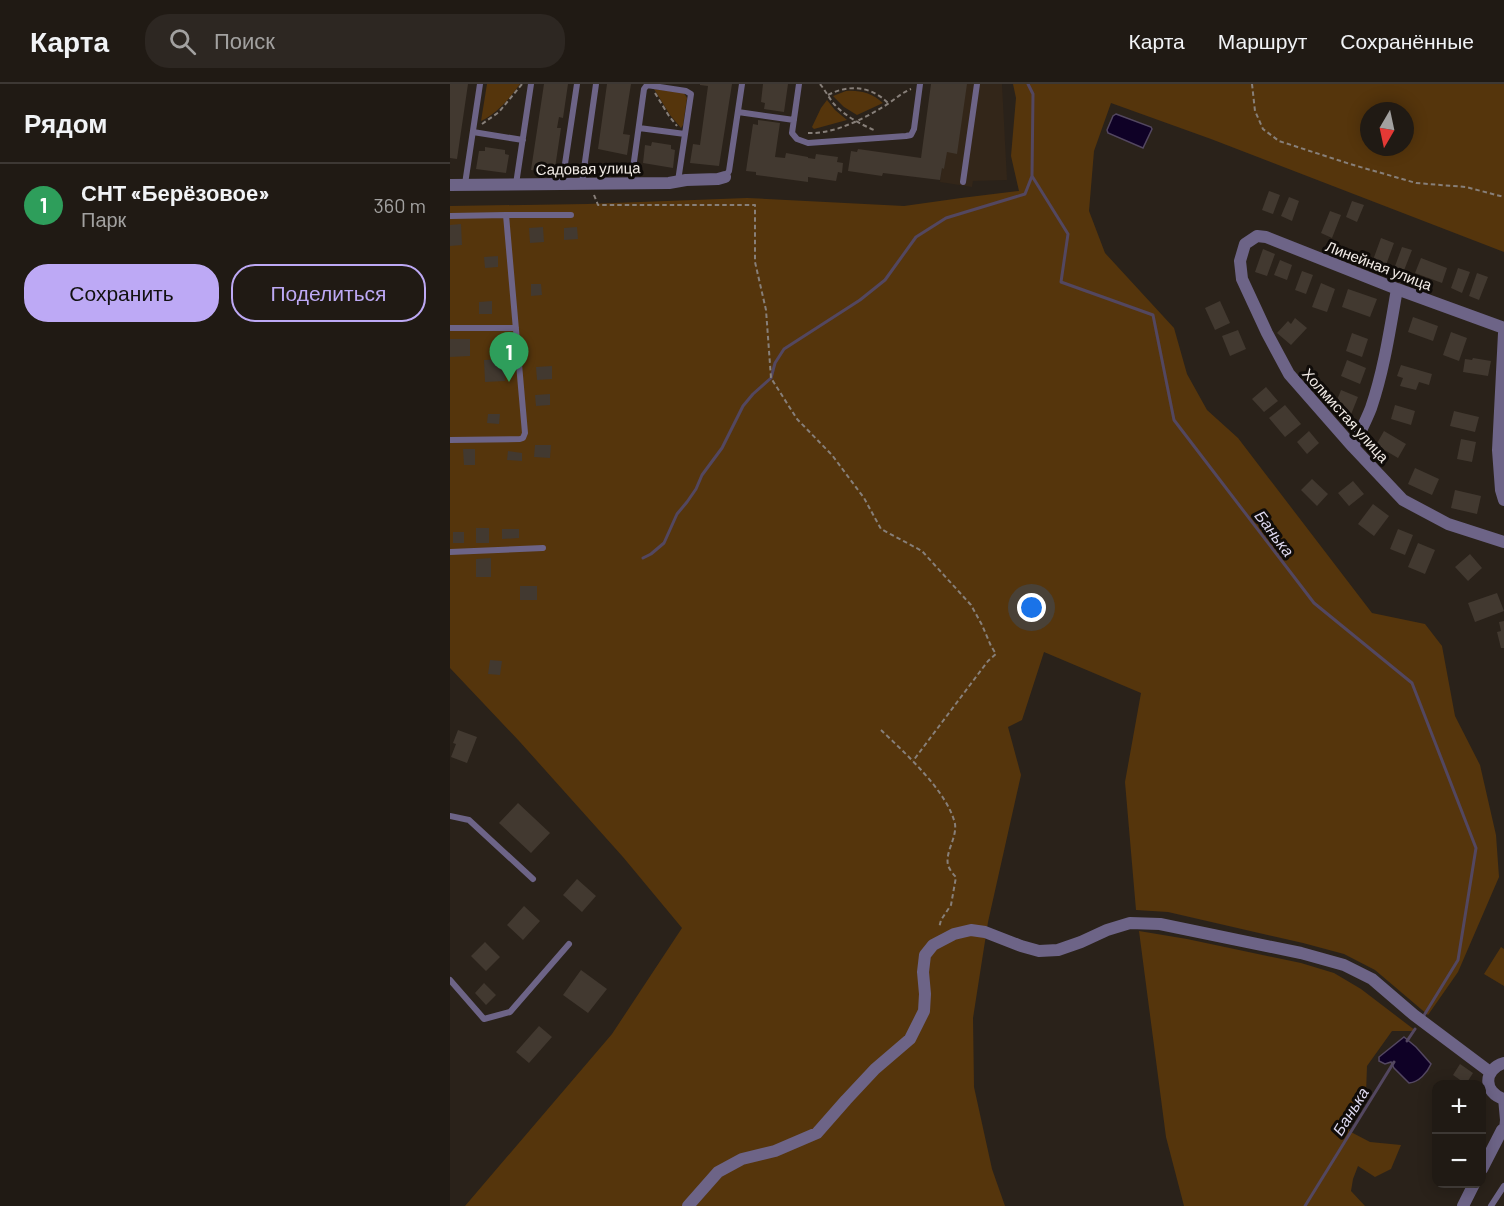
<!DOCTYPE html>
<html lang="ru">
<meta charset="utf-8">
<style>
body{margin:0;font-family:Barlow,sans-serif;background:#2d2722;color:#f1f3f6}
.controls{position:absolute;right:18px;bottom:18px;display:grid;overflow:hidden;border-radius:12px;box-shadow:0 3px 15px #0003}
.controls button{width:54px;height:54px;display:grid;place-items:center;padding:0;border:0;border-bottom:2px solid #3d3834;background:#201a14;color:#f1f3f6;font:30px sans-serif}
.compass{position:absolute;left:910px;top:18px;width:54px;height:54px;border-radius:50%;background:#201a14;box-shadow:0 3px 15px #0003;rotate:189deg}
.you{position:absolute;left:582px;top:524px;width:21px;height:21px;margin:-15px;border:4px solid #fff;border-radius:50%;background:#1a73e8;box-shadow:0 0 0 9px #1a73e833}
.badge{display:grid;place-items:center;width:39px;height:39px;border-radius:50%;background:#bda9f5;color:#fff;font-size:20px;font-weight:700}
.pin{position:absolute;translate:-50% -50px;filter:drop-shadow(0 2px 3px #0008)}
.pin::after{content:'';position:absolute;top:32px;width:21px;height:18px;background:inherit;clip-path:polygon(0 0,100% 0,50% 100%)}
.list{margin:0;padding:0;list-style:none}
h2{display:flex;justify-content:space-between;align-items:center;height:78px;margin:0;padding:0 24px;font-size:26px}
h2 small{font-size:20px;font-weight:400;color:#a2a1a0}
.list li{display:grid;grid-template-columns:39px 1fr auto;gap:18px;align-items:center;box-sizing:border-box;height:84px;padding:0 24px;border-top:2px solid #3d3834}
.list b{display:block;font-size:22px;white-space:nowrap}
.list p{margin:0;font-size:20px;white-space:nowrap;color:#a2a1a0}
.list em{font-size:20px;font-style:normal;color:#a2a1a0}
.actions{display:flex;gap:12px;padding:18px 24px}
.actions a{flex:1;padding:14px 0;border:2px solid #bda9f5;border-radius:24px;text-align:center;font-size:21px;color:#bda9f5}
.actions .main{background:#bda9f5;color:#111}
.icon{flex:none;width:33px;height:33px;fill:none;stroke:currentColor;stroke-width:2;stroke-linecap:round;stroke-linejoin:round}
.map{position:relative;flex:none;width:1054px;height:1122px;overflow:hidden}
header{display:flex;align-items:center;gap:36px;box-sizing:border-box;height:84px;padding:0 30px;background:#201a14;border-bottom:2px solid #3d3834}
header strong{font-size:28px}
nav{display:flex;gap:33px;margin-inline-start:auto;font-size:21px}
.search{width:420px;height:54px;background:#2d2722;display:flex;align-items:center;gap:15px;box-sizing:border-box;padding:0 21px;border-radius:24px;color:#a2a1a0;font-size:22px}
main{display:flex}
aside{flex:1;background:#201a14}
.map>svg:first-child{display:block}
.built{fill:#332619}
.green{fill:#55350c;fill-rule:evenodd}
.water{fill:#0f0126;stroke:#534760;stroke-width:1.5}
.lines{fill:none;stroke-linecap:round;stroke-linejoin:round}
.stream{stroke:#534760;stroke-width:3}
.building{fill:#423930}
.path{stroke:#877f79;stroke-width:2;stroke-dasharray:4.5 3;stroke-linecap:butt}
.service{stroke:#6d6487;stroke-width:6}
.minor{stroke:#6d6487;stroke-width:12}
.labels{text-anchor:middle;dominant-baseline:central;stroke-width:6;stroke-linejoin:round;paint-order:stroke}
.street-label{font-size:15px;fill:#f1ebe6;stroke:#100c09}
.water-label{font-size:16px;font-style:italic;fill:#dcd7ee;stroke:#100c09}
</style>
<header>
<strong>Карта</strong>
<div class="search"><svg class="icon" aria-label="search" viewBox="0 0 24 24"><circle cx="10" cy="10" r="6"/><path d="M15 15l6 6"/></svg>Поиск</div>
<nav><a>Карта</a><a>Маршрут</a><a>Сохранённые</a></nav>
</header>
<main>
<aside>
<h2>Рядом<small></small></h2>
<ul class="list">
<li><span class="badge" style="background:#2e9e5b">1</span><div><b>СНТ «Берёзовое»</b><p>Парк</p></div><em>360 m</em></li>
</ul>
<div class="actions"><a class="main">Сохранить</a><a>Поделиться</a></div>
</aside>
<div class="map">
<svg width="1054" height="1122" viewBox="0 0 1054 1122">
<rect width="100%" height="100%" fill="#2a221a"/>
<path class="built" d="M506,0H552L557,96L523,97L522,103L490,98L492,84H494Z"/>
<path class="green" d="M37,0H70C60,14 47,30 31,37Z
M563,0H1054V168L761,55L661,19L644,67L639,127L655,169L724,244L737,290L757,326L788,354L922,529L975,540L992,562L1005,632L1030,681L1046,751L1049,793L1008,888L978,931L925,886L894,870L853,859L718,828L686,826L675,698L691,609L594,568L572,636L558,643L571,691L538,838L523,934L524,1003L542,1085L555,1122H15L162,950L232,844L173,773L70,658L0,584V122L137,120L297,114L454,122L511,114L569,107L561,72L566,14ZM919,27H955V63H919Z
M204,5L234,9L237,14L233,41L231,44L220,31Z
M396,7C410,6 422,9 433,19L407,31L394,23L383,12Z
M377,16L385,26L397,36L364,45L362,43L371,24Z
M689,847L737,855L851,879L884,889L911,905L966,947H942L917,982L916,1009L899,1047L920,1058L951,1061L941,1085L925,1093L908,1082L903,1095L901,1107L915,1122H734L716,1053Z
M1051,863L1054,865V902L1034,890Z"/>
<path class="water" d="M666,30L701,43L702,45L693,64L658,49L657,46L663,32Z
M954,953L966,963L981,980C977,989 969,998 959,999L944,984L941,978L935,980L929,977V973Z"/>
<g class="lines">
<path class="stream" d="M578,0L583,10L582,92L618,150L611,198L703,231L724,336L864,519L962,599L1026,764L1008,876L973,933
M193,474L201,470L214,459L227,430L237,418L246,405L252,391L272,364L293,322L303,310L321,294L325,279L334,265L410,216L435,196L466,153L496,134L575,110L582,92
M957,957L965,945
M855,1122L944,978"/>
</g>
<path class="building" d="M0,0H18L7,75L0,74Z
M94,0H118L113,34L109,33L107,44H111L105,84H101L100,89L81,86Z
M157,0H181L173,50L180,51L177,71L148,65Z
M250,0H282L269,82L240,79L243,60L250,61L258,2L250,1Z
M313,0H338L334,28L314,25L315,19L311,18Z
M481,0H517L507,70L497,68L494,85L492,84L490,96L433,89L432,92L398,87L401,67L407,68L408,65L471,74Z
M308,36L330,39L325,73L335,74L336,69L358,73V74L365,75L366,70L388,73L387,78L393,79L392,89L388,88L386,97L358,93V98L306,91V88L296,87L303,40L308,41Z
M202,58L221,61V65L225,66L223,84L193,79L195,61L201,62Z
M35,63L55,66V70L59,71L56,89L26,85L29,67H35Z
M819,107L830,111L823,130L812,126Z
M839,113L849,117L842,137L831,132Z
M902,117L914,121L907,138L896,133Z
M880,127L891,131L882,154L871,149Z
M11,140L12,161L0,162V141Z
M93,143L94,158L80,159L79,144Z
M127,143L128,155L114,156V144Z
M931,154L944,159L936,181L923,176Z
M952,163L962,166L953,189L944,185Z
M813,165L825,170L817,192L805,188Z
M48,172V183L35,184L34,173Z
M971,174L997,184L992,199L965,189Z
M830,176L842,181L837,196L824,191Z
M1008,184L1020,188L1012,209L1001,204Z
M852,187L863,191L856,210L845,206Z
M1027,189L1038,193L1029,216L1019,212Z
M871,199L885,205L877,228L862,223Z
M81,200H91L92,211L81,212Z
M898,205L927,215L920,233L892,223Z
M42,217V230H29V218Z
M770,217L780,239L765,246L755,224Z
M963,233L988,242L983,257L958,248Z
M845,234L857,244L841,261L827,249L838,237L841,240Z
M788,246L796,265L780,272L772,252Z
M1001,248L1017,254L1009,277L993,271Z
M902,249L918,255L912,273L896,267Z
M0,255H20V272L0,273Z
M1023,274L1041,277L1038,292L1013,288L1015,275L1022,276Z
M54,275L55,297L35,298L34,276Z
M897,276L916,284L910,300L891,292Z
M951,281L982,290L979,301L969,298L966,306L950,302L953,294L947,292Z
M102,282V295L87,296L86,283Z
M816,303L828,317L814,328L802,315Z
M891,306L908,313L900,333L883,326Z
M100,310V321L86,322L85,311Z
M835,321L851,340L835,353L819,334Z
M945,321L965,327L961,341L941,335Z
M1004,327L1029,333L1025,348L1000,342Z
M38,330H50L49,340L37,339Z
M859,347L869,359L857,370L847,358Z
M934,347L956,360L948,374L926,361Z
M1011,355L1026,358L1022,378L1007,375Z
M85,361H101L100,374L84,373Z
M13,365H25V381H14Z
M58,367L72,369V377L57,376Z
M965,384L989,395L982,411L958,400Z
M862,395L878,410L867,422L851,406Z
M903,397L914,410L899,422L888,409Z
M1005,406L1031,412L1027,430L1001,424Z
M923,420L939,432L924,452L908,440Z
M26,444H39V459H26Z
M52,445H69V454L52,455Z
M948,445L963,451L955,471L940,465Z
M3,448H14V459H3Z
M968,459L985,466L975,490L958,483Z
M1020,470L1032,484L1018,497L1005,483Z
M41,474V493H26V475Z
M70,502H87V516H70Z
M1047,509L1054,527L1025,538L1018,519Z
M1054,537V564H1051L1047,548L1051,547L1049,538Z
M40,576L52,577L50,591L38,590Z
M8,646L27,653L17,679L1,673L6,660L3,659Z
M68,719L100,749L81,769L49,739Z
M127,795L146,812L132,828L113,811Z
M74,822L90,837L73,856L57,841Z
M35,858L50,873L36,887L21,872Z
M131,886L157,905L138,929L113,911Z
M34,899L46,911L36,921L25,909Z
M89,942L102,953L79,979L66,968Z
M1010,980L1023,989L1016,1000L1003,991Z"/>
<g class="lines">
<path class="path" d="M370,0C375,6 379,14 384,20C395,32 410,40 424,46
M802,0L805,27L813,45L829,57L900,80L966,99L1016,103L1054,113
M205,9L219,32L227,42
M378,11C399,0 421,2 438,19
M32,40L49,28L72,0
M358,49C384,50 411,36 433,23C443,17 451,9 461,5
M144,111L148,121H305V178L316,226L321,294L347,335L382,371L414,414L431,445L472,467L521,521L532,541L541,562L546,570L538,577L463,677
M431,646C455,669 498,708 505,740C507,754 495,768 498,781C499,785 503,790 506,793L501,821L491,836L489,844"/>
<path class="service" d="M349,0L342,49L347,55L358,59L456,52L461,51L464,45L470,0
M288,28L344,36
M189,44L235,50
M23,48L73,56
M275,93L279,87L292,0
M513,98L527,0
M132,99L146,0
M181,99L194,5L197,1L236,7L241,10L228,97
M15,100L30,0
M66,100L81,0
M112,100L127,0
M56,131H121
M0,132L56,131L75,349L73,354L70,355L0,356
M0,244H66
M0,468L93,464
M0,732L19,736L83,795
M0,896L34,935L60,928L119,860
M1051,1014L1053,1036L1052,1046
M1041,1122L1054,1102"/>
<path class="minor" d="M0,101L219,99L236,96L268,95L275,93
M1054,244L947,205L816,153L807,152L795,160L790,177L792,195L817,249L839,290L903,363L953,416L998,440L1054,458
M1054,249L1048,366L1051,406L1054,416
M903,363C909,350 916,337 921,324C934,286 940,245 947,205
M1054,979C1033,985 1033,1009 1054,1015
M1032,1085L1052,1046L1054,1047
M238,1122L268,1088L292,1075L325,1067L367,1049L396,1016L425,985L460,955L474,927L475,910L473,888L475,871L483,861L504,850L521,846L535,848L571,862L589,867L608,866L631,858L657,846L680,839L710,840L851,869L894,881L922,895L964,931L1040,988
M1013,1122L1024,1100"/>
</g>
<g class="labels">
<g class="street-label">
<text transform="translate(138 84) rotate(-1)">Садовая улица</text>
<text transform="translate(929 181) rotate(21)">Линейная улица</text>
<text transform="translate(896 331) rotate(48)">Холмистая улица</text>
</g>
<g class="water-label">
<text transform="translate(825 449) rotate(53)">Банька</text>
<text transform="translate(900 1027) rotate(-58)">Банька</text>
</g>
</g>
</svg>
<div class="controls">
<button>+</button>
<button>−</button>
</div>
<svg class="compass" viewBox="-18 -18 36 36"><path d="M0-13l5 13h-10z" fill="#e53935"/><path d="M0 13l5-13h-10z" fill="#a2a1a0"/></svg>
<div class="you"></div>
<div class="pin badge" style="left:59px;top:298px;background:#2e9e5b">1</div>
</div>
</main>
